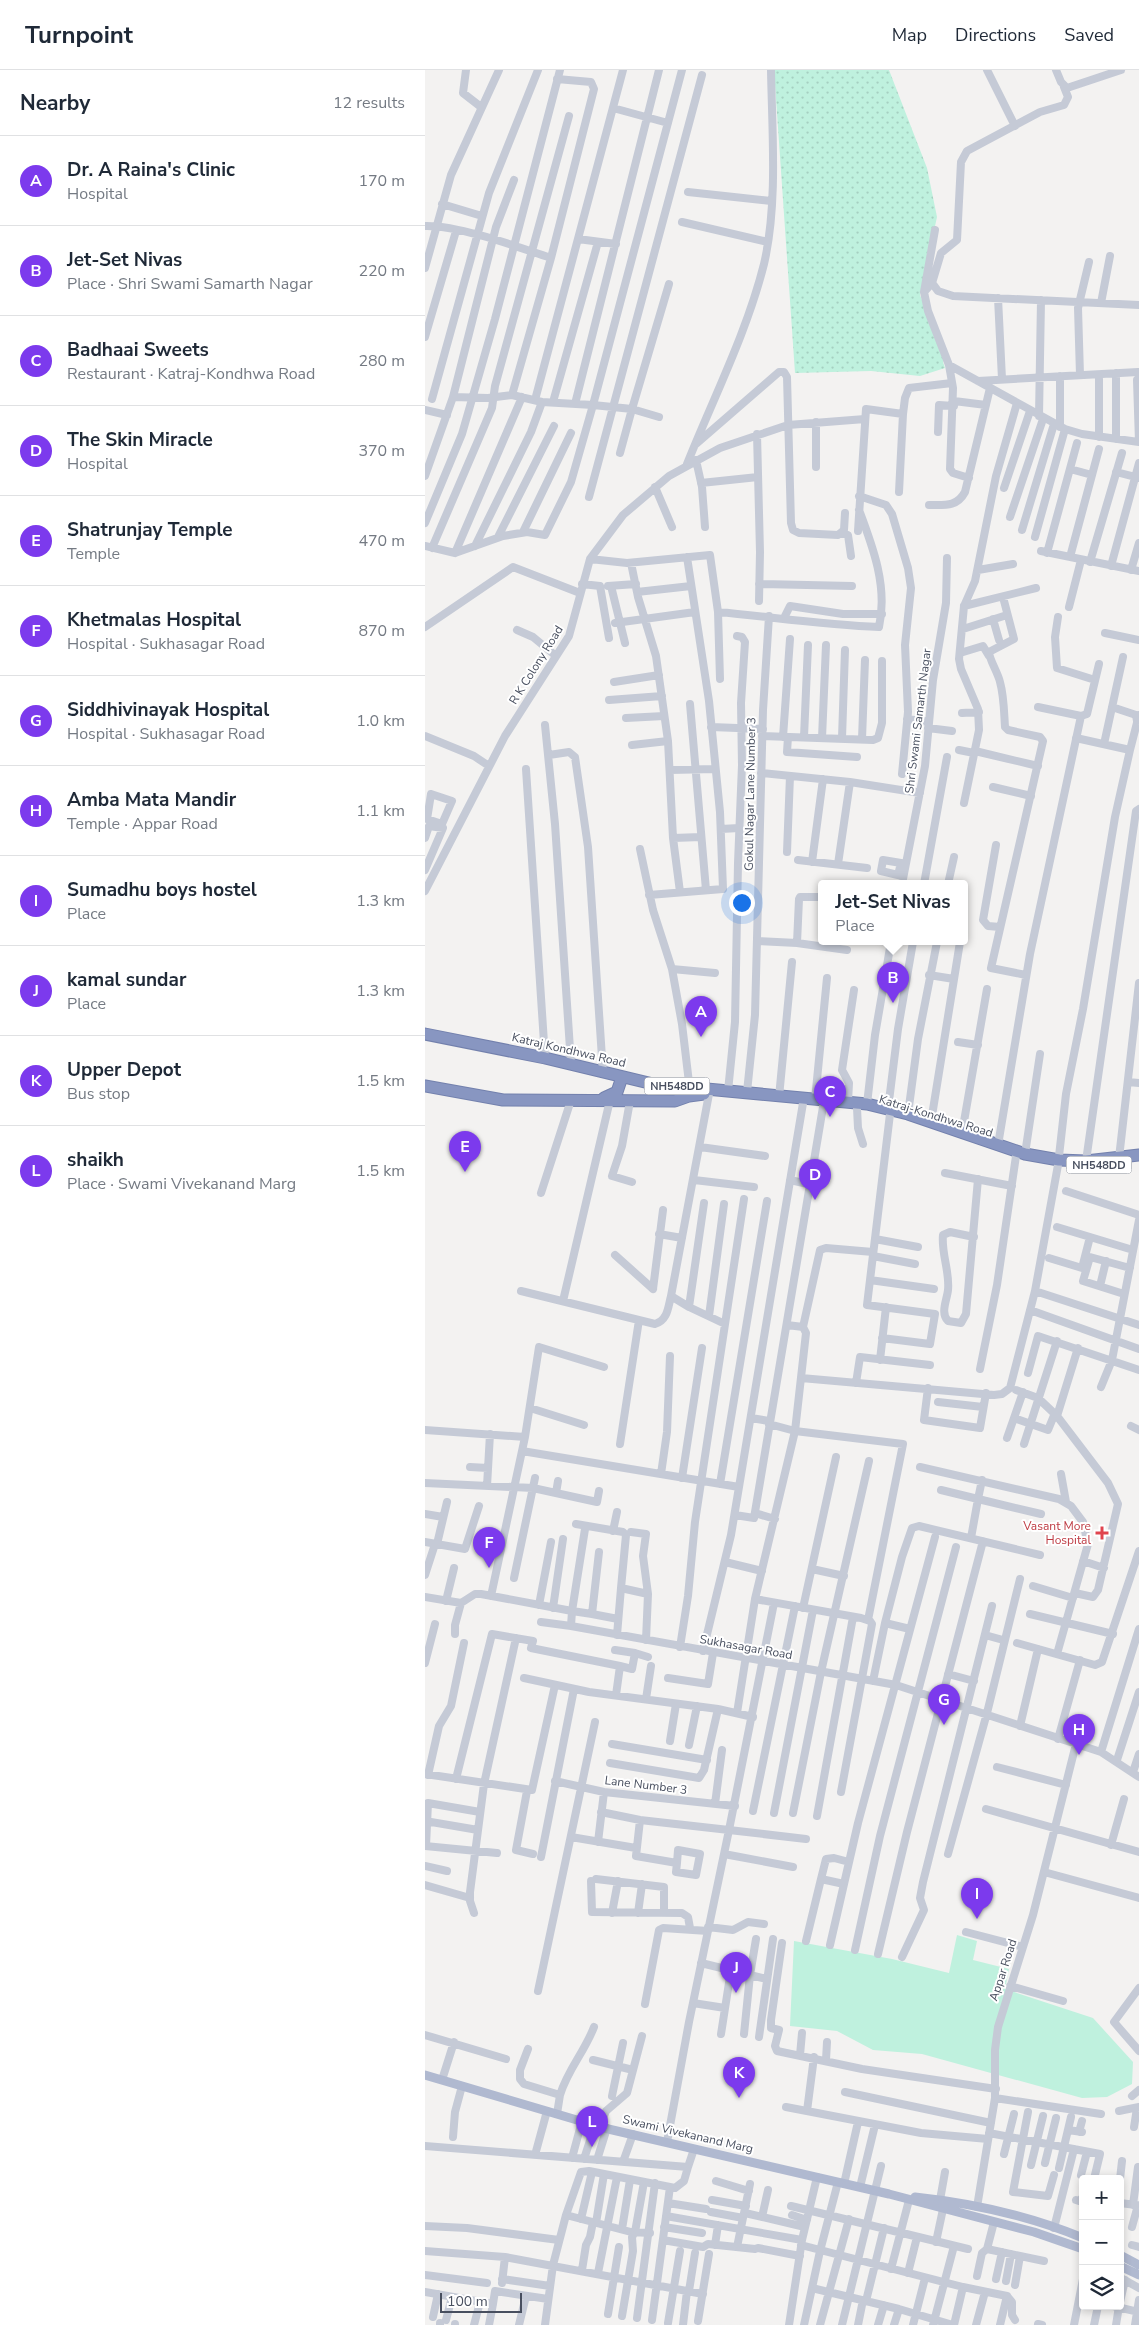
<!DOCTYPE html>
<meta charset="utf-8">
<style>
body{margin:0;font-family:"Nunito Sans",sans-serif;background:#f2f2f3;color:#1f2937}
.controls{position:absolute;right:15px;bottom:15px;display:grid;overflow:hidden;border-radius:5px;box-shadow:0 2px 8px #0003}
.controls button{width:45px;height:45px;display:grid;place-items:center;padding:0;border:0;border-bottom:1px solid #e0e1e3;background:#fff;color:#1f2937;font:25px sans-serif}
.scale{position:absolute;left:15px;bottom:12px;width:82px;box-sizing:border-box;padding-left:5px;border:2px solid #484f5f;border-top:0;font-size:14px;line-height:18px;white-space:nowrap;color:#484f5f;-webkit-text-stroke:4px #fff;paint-order:stroke}
.you{position:absolute;left:316px;top:832px;width:18px;height:18px;margin:-12px;border:4px solid #fff;border-radius:50%;background:#1a73e8;box-shadow:0 0 0 8px #1a73e833}
.badge{display:grid;place-items:center;width:32px;height:32px;border-radius:50%;background:#7c3aed;color:#fff;font-size:16px;font-weight:700}
.pin{position:absolute;translate:-50% -41px;filter:drop-shadow(0 1px 2px #0008)}
.pin::after{content:'';position:absolute;top:26px;width:18px;height:15px;background:inherit;clip-path:polygon(0 0,100% 0,50% 100%)}
.popup{position:absolute;left:393px;top:810px;width:150px;height:65px;box-sizing:border-box;display:grid;place-content:center;border-radius:5px;background:#fff;filter:drop-shadow(0 1px 4px #0005);font-size:16px;white-space:nowrap;color:#747a83}
.popup b{font-size:19px;color:#1f2937}
.popup::after{content:'';position:absolute;left:50%;top:100%;margin-left:-10px;border:10px solid transparent;border-top-color:#fff}
.list{margin:0;padding:0;list-style:none}
h2{display:flex;justify-content:space-between;align-items:center;height:65px;margin:0;padding:0 20px;font-size:21px}
h2 small{font-size:16px;font-weight:400;color:#747a83}
.list li{display:grid;grid-template-columns:32px 1fr auto;gap:15px;align-items:center;box-sizing:border-box;height:90px;padding:0 20px;border-top:1px solid #e0e1e3}
.list b{display:block;font-size:19px;white-space:nowrap}
.list p{margin:0;font-size:16px;white-space:nowrap;color:#747a83}
.list em{font-size:16px;font-style:normal;color:#747a83}
.icon{flex:none;width:28px;height:28px;fill:none;stroke:currentColor;stroke-width:2;stroke-linecap:round;stroke-linejoin:round}
.map{position:relative;flex:none;width:714px;height:2255px;overflow:hidden}
header{display:flex;align-items:center;gap:30px;box-sizing:border-box;height:70px;padding:0 25px;background:#fff;border-bottom:1px solid #e0e1e3}
header strong{font-size:24px}
nav{display:flex;gap:28px;margin-inline-start:auto;font-size:18px}
main{display:flex}
aside{flex:1;background:#fff}
.map>svg:first-child{display:block}
.green{fill:#bff1de}
.park{fill:url(#park-dots)}
.lines{fill:none;stroke-linecap:round;stroke-linejoin:round}
.highway-casing{stroke:#7381ad;stroke-width:13}
.minor{stroke:#c5cad6;stroke-width:8}
.major{stroke:#b0b9d0;stroke-width:9}
.highway{stroke:#8896c1;stroke-width:11}
.health-dot{fill:#e0444e;stroke:#fff;stroke-width:2}
.labels{text-anchor:middle;dominant-baseline:central;stroke-width:4;stroke-linejoin:round;paint-order:stroke}
.shield{fill:#fff;stroke:#7f848f;stroke-width:1}
.shield-label{font-size:11px;font-weight:bold;fill:#484f5f}
.street-label{font-size:12px;fill:#484f5f;stroke:#fff}
.health-label{font-size:12px;fill:#be3a42;stroke:#fff;text-anchor:end}
</style>
<header>
<strong>Turnpoint</strong>
<nav><a>Map</a><a>Directions</a><a>Saved</a></nav>
</header>
<main>
<aside>
<h2>Nearby<small>12 results</small></h2>
<ul class="list">
<li><span class="badge">A</span><div><b>Dr. A Raina's Clinic</b><p>Hospital</p></div><em>170 m</em></li>
<li><span class="badge">B</span><div><b>Jet-Set Nivas</b><p>Place · Shri Swami Samarth Nagar</p></div><em>220 m</em></li>
<li><span class="badge">C</span><div><b>Badhaai Sweets</b><p>Restaurant · Katraj-Kondhwa Road</p></div><em>280 m</em></li>
<li><span class="badge">D</span><div><b>The Skin Miracle</b><p>Hospital</p></div><em>370 m</em></li>
<li><span class="badge">E</span><div><b>Shatrunjay Temple</b><p>Temple</p></div><em>470 m</em></li>
<li><span class="badge">F</span><div><b>Khetmalas Hospital</b><p>Hospital · Sukhasagar Road</p></div><em>870 m</em></li>
<li><span class="badge">G</span><div><b>Siddhivinayak Hospital</b><p>Hospital · Sukhasagar Road</p></div><em>1.0 km</em></li>
<li><span class="badge">H</span><div><b>Amba Mata Mandir</b><p>Temple · Appar Road</p></div><em>1.1 km</em></li>
<li><span class="badge">I</span><div><b>Sumadhu boys hostel</b><p>Place</p></div><em>1.3 km</em></li>
<li><span class="badge">J</span><div><b>kamal sundar</b><p>Place</p></div><em>1.3 km</em></li>
<li><span class="badge">K</span><div><b>Upper Depot</b><p>Bus stop</p></div><em>1.5 km</em></li>
<li><span class="badge">L</span><div><b>shaikh</b><p>Place · Swami Vivekanand Marg</p></div><em>1.5 km</em></li>
</ul>
</aside>
<div class="map">
<svg width="714" height="2255" viewBox="0 0 714 2255">
<defs>
<pattern id="park-dots" width="8" height="8" patternUnits="userSpaceOnUse" patternTransform="scale(1.25)"><rect width="8" height="8" fill="#bff1de"/><path d="M2 2h.1M6 6h.1" fill="none" stroke="#a6d0c1" stroke-width="1.8" stroke-linecap="round"/></pattern>
</defs>
<rect width="100%" height="100%" fill="#f3f2f1"/>
<path class="green" d="M532,1865L552,1871L548,1890L584,1899L580,1919L668,1948L708,1992L707,2014L682,2027L657,2028L497,1984L448,1980L412,1961L365,1956L369,1871L467,1889L524,1903Z"/>
<path class="park" d="M349,0H464L502,98L512,147L495,225L520,290L518,292L520,298L495,306L446,301L370,303Z"/>
<g class="lines">
<g class="highway-casing">
<path id="highway" d="M0,964L120,988L228,1014L442,1034L483,1044L600,1084L634,1090L661,1091L714,1085
M0,1016L78,1030L250,1031L264,1026L279,1024
M179,1028L192,1022L197,1007"/>
</g>
<path class="minor" d="M41,0L38,23L56,37
M562,0L590,56
M631,0L636,12L642,18L696,0
M188,38L243,53
M263,122L346,131
M17,134L57,146
M257,152L343,172
M0,156C33,155 93,177 126,188L87,325
M510,160L499,222L503,241L524,295L528,318L525,399L528,403L544,408
M153,169L191,174
M126,188L169,19L166,12L132,9
M0,198L26,105L74,0
M507,213L513,221L528,226L714,235
M499,222L507,213L516,183L532,170L536,92L542,81L615,42L639,35L643,27L639,17
M573,228L577,309
M676,233L685,186
M0,267L31,161
M524,295L640,359L657,364L714,372
M691,303V369
M655,305L653,238L664,192
M553,311L713,302
M28,327L71,157L89,110
M7,329L64,123L113,0
M110,330L198,0
M529,331L561,335
M128,332L173,172
M150,334L234,0
M0,340L22,345
M614,346L616,230
M391,352V397
M635,357V306
M513,362L514,335L529,336
M332,364L335,482L334,531
M674,367V309
M714,372L712,310H714
M271,374L354,302H359L362,307L366,453L368,460L374,463L413,465L419,460L420,443
M195,383L207,339L234,347
M271,390L277,417L280,457
M262,394C288,329 322,262 339,194C353,134 347,61 346,0
M645,399L667,405
M691,402L714,408
M0,406L28,327L63,328L87,325L117,332L168,335L257,0
M276,413L333,407
M230,417L247,457
M579,418L605,341
M474,422L478,344
M434,426L461,435L467,444L483,498L486,518L480,575L483,642L477,704
M164,427L277,5
M504,435C520,435 532,437 540,422L565,318
M585,447L618,349
M0,453L37,364L70,249L135,0
M597,460L629,354
M433,461L441,339L478,344L480,328L484,318L527,313
M98,462L146,363
M416,463L423,465L426,486
M73,467L129,356
M610,467L640,359
M0,476L30,483L78,466L102,462L120,465L146,412L168,335L207,339L244,214
M50,476L106,362L117,332
M7,478L67,338L70,316L144,46
M616,481L714,501
M30,483L97,327
M622,483L652,373
M645,487L674,379
M165,489L202,493L285,485L293,542C347,547 400,555 454,557C463,517 448,477 434,440
M665,492L697,383
M206,493L213,527L231,586L243,671L248,768L255,822
M686,496L714,393
M553,500L588,494
M706,500L714,473
M157,514L175,516L184,568
M334,514L427,516
M183,516L211,514
M186,516L200,573
M212,522L266,516
M578,527L589,569L564,582C564,589 573,603 575,612C579,626 579,642 580,657L583,660L615,667L618,671L566,898L601,905
M539,536L611,518
M644,537L656,490
M293,542L295,609
M633,547L630,567L632,598L670,610
M359,548L365,536L418,544H457
M568,549L574,570
M190,553L270,542
M0,557L88,497L155,523
M538,559L582,545
M92,560L108,567L131,586
M680,563L714,570
M535,583L558,576L564,586
M189,612L234,605
M184,630L237,626
M265,634L281,820
M613,637L656,646L662,644L674,594
M687,637L711,645L712,651
M537,643L554,642
M201,648L239,646
M482,649L503,652
M120,655L130,754L146,994
M286,657L338,659
M503,658L527,661
M0,666L49,686L64,696
M337,666L448,670L453,668L457,653V591
M358,667L365,569
M363,667L362,682L432,687
M379,667L383,575
M397,668L401,575
M417,668L420,580
M437,669L440,590
M679,674L698,587
M207,675L243,671
M534,680L549,683
M705,680L714,645
M550,681L613,696
M124,685L144,682L150,687L163,777L178,1003
M101,699L120,988
M245,700L290,699
M336,703L425,712L495,723
M568,717L606,726
M6,724L27,731L17,754L2,749Z
M539,733L554,660L553,639L536,599L534,589L539,536L550,511L571,406L592,333
M296,759L314,758
M0,768L4,756L18,758L0,800
M248,768L276,767
M571,775L558,850L563,856L575,857
M215,779L228,840L247,899L257,954L265,1021
M362,782L365,706
M373,790L442,798
M387,792L398,709
M413,794L425,712
M473,805L476,793L458,790L456,801L473,805L478,806
M477,814L500,696L508,610L521,533L522,488
M499,814L522,687
M523,814L529,787
M0,821L80,666L144,566L165,489L198,445L244,406L295,378L363,355L440,349
M224,825L298,819L295,742L284,631L262,487
M332,871L372,873L422,880
M372,873L374,829L375,827H397
M247,899L290,903
M504,905L529,909
M533,972L553,975
M703,1012L714,1013
M303,1021L310,952L313,793L317,695L316,633L320,572L317,567L312,566
M322,1022L330,945L338,640L344,546
M354,1027L367,892
M390,1030L402,908
M205,1031L197,1076L187,1106L207,1112
M423,1032L424,1013L417,1000L429,920
M442,1034L450,965L466,872
M432,1038L433,1058L438,1074
M463,1039L473,959L488,872
M483,1044L493,969L512,872
M506,1052L535,872
M537,1063L562,919
M573,1075L605,884L656,646
M275,1077L340,1086
M600,1084L615,984
M694,1088L714,913
M661,1091L711,741L714,739
M520,1103L587,1116
M269,1110L329,1117
M365,1110L383,1114
M641,1121L714,1145
M116,1123L146,1030
M279,1133L264,1237L300,1254
M632,1157L708,1180
M234,1164L257,1168
M549,1167L525,1162L518,1165C516,1183 525,1202 523,1220C522,1230 515,1243 523,1251L536,1253L541,1244L553,1109
M450,1169L493,1177
M190,1185L228,1219
M448,1186L490,1194
M624,1188L657,1198L665,1167
M445,1210L509,1219
M675,1216L681,1191
M228,1219L238,1140
M96,1221L230,1254C243,1250 243,1237 246,1226
M610,1221L714,1255
M699,1224L658,1211L665,1187L705,1198
M138,1231L185,1030
M264,1237L246,1226L284,1024
M605,1240L714,1279
M284,1246L299,1134
M378,1257L395,1180L401,1178L448,1182
M457,1268L505,1274L510,1244L442,1235L465,1044
M455,1290L461,1237
M555,1299L572,1215L591,1086
M603,1303L613,1266L714,1300
M376,1308L569,1325L577,1324L585,1318L610,1221L633,1095L641,1024L658,939L690,747L705,680L651,668
M431,1313L435,1287L505,1295
M676,1317L687,1290L714,1150
M503,1318L499,1350L555,1358L561,1323
M591,1320L613,1328L632,1346
M513,1332L558,1337
M105,1338L159,1355
M326,1348L344,1351
M589,1348L598,1322
M344,1354L370,1361L478,1374L443,1550
M706,1356L714,1360
M0,1360L100,1367
M582,1368L589,1348L623,1360L630,1343
M195,1374L214,1250
M599,1374L632,1271
M97,1381L314,1417
M45,1397L63,1398
M495,1397L634,1429L646,1436L658,1452L663,1474L632,1584
M236,1404L242,1362L245,1286
M636,1404L641,1432
M257,1408L277,1278
M557,1410L553,1429L616,1444
M0,1413L108,1418L172,1432L174,1421
M295,1414L342,1131
M62,1416L65,1364
M516,1420L553,1429L546,1468
M131,1423L133,1411
M330,1443L350,1449
M0,1444L18,1447
M310,1445L329,1448L399,1031
M151,1454L198,1462L201,1465L196,1518L223,1524L221,1570
M160,1459L147,1541L167,1544L174,1482
M188,1461L192,1442
M206,1462L221,1464L218,1486L223,1524
M0,1472L40,1479L54,1436
M12,1474L22,1432
M658,1491L679,1498
M300,1492L337,1501
M387,1499L419,1506
M0,1505L10,1474
M89,1508L110,1408
M608,1516L648,1528
M650,1523L668,1527L673,1520L693,1434L683,1413L632,1346L653,1278
M66,1526L100,1367L114,1277L179,1297
M0,1527L36,1533L50,1524H56L147,1541L146,1556L471,1615L676,1682L714,1707
M330,1529L436,1548L445,1551L447,1554L416,1722
M21,1531L29,1498
M349,1533L304,1760L381,1769
M114,1535L126,1472
M128,1538L138,1469
M378,1538L411,1387
M167,1544L193,1549
M605,1544L688,1564
M116,1552L146,1556
M485,1559L460,1553L477,1487L487,1458L494,1456L615,1485
M30,1564V1555L36,1533
M192,1565L196,1518
M560,1565L578,1570
M592,1573L670,1595L677,1592L714,1481
M255,1577L263,1526L270,1452L319,1129
M190,1580L210,1583
M278,1581L306,1465L378,1033
M0,1593L10,1554
M195,1596L207,1599L210,1583L223,1587
M523,1604L549,1611
M99,1608L164,1622L293,1639L328,1647
M243,1608L283,1614L288,1583
M448,1611L460,1553
M221,1629L226,1596
M312,1643L330,1529L370,1361L381,1263L378,1257L362,1255
M595,1656L613,1579
M633,1669L655,1590
M245,1671L251,1634
M187,1674L282,1690
M264,1675L272,1636
M676,1682L714,1559
M692,1690L714,1622
M185,1693L274,1708L279,1700L293,1639
M572,1697L641,1715
M708,1702L714,1684
M0,1704L107,1720L130,1615
M3,1705L14,1656L26,1636L39,1573
M31,1709L67,1564L108,1571L106,1578L195,1596L191,1625
M130,1711L179,1722L310,1736
M102,1721L91,1780L108,1784
M290,1734L297,1680
M561,1739L714,1782
M328,1741L370,1536
M176,1742L215,1750L304,1760L264,1952L242,2072
M349,1743L388,1540
M368,1743L396,1602L444,1391
M392,1746L428,1547
M215,1750L211,1786L252,1793L253,1780L275,1784L271,1805L251,1802L252,1793
M0,1751L53,1760
M146,1767L211,1778
M173,1772L179,1722
M686,1775L699,1729
M0,1776L72,1783
M1,1776L3,1733L55,1742
M299,1784L368,1797
M523,1784L562,1643L595,1509
M116,1787L149,1619
M0,1796L22,1801
M619,1802L714,1828
M171,1809L239,1817V1843
M396,1809L401,1789L409,1788L424,1792
M166,1811L167,1842L257,1843L263,1847L265,1858
M0,1815L45,1828
M49,1843L45,1831V1822L59,1714L91,1568
M187,1843L193,1811
M213,1843L217,1814
M283,1857L308,1860L323,1852L339,1854
M541,1862L598,1877
M331,1869L325,1905L342,1909
M381,1871L396,1809L419,1814
M357,1873L346,1950V1958L354,1960L350,1976L352,1981L437,1999L571,2019
M405,1875L433,1753L510,1467
M430,1880L455,1766L531,1477
M453,1884L482,1762L558,1471
M477,1887L499,1840L495,1828L498,1812L567,1536
M276,1893L325,1905L319,1964
M585,1916L638,1931
M714,1918L689,1952L714,1981
M113,1921L170,1652
M268,1933L300,1938
M220,1934L234,1860L238,1858L283,1861
M296,1964L306,1900
M0,1965L81,1989
M334,1967L348,1869
M103,1979L95,2000V2009L99,2014L135,2025L132,2044
M375,1985L377,1963
M168,1990L208,2000
M401,1990L402,1972
M17,2010L29,1972
M420,2022L566,2053
M135,2025C143,1999 159,1983 169,1957
M187,2026L198,1973
M707,2026L714,2020
M570,2028L676,2044
M361,2037L496,2063L563,2069
M382,2041L389,1987
M694,2041L714,2037
M603,2042L588,2122L623,2126L629,2105
M175,2056L181,2041L202,2023L217,1966
M709,2057L712,2038
M643,2060L657,2062
M654,2062L657,2051
M564,2063L675,2084L669,2109
M28,2067L30,2042L37,2016
M0,2076L263,2097L269,2079
M579,2084L589,2044
M110,2085L122,2041
M147,2088L157,2051
M159,2089L170,2055
M172,2090L182,2058
M198,2092L208,2064
M620,2093L631,2048
M606,2095L618,2046
M634,2098L646,2047
M656,2105L662,2082
M695,2109L697,2091
M291,2111L324,2121
M419,2114L433,2052
M435,2117L450,2055
M287,2130L321,2136
M515,2130L520,2102
M651,2130L654,2131L658,2127
M243,2133L281,2139
M695,2133L711,2135
M708,2135L713,2097
M366,2136L543,2179
M552,2137L570,2028V1980L573,1957L608,1845L651,1674
M286,2142L318,2148
M320,2143L380,2157
M367,2145L382,2150
M241,2146L377,2170
M337,2147L343,2120
M156,2149L167,2102
M569,2152L562,2179L619,2191
M171,2153L179,2104
M0,2156L42,2158L134,2170
M239,2157L277,2163
M707,2157L713,2135
M629,2158L649,2079
M197,2159L205,2110
M225,2163L206,2162L141,2145L156,2102L164,2101L250,2118L259,2111L263,2097
M238,2170L278,2177L283,2174L330,2179L333,2178L375,2186
M511,2172L518,2139
M290,2175L293,2155
M376,2175L538,2217L529,2255
M707,2175L714,2177
M312,2177L325,2114
M0,2181L80,2187L278,2224
M466,2199L484,2130
M157,2200L161,2175L165,2167L168,2152
M173,2203L192,2107
M483,2203L492,2167
M0,2205L62,2213
M552,2206L557,2183L562,2179
M696,2208L714,2218
M77,2209L125,2216
M571,2209L577,2182
M581,2211L586,2184
M77,2213L80,2187
M590,2215L595,2186
M538,2217L582,2226L587,2232V2245L590,2250
M387,2218L474,2239L528,2255
M264,2221L270,2183
M0,2222L68,2234L70,2221L123,2229
M441,2231L459,2158
M695,2232L700,2210
M688,2236L714,2242
M183,2244L194,2177
M197,2246L208,2181L207,2167L210,2162L219,2112
M8,2247L13,2224
M212,2248L230,2113
M21,2250L27,2227
M227,2250L245,2117
M273,2251L284,2184
M243,2253L255,2181
M613,2254L617,2255
M15,2255V2253
M30,2255V2254
M49,2255L55,2232
M64,2255L68,2234
M94,2255L101,2226
M120,2255L128,2195L141,2145
M258,2255L262,2221
M364,2255L377,2170L392,2107
M379,2255L395,2181L413,2112
M395,2255L424,2149
M417,2255L456,2096
M433,2255L438,2230
M453,2255L459,2235
M469,2255L474,2239
M488,2255L500,2208
M508,2255L529,2176
M551,2255L560,2222
M575,2255L582,2226
M649,2255L658,2209
M669,2255L673,2236
M691,2255L694,2236
M710,2255L714,2230"/>
<path class="major" d="M0,2005L179,2058L464,2124L609,2162L658,2179
M490,2127C546,2133 605,2146 658,2168
M695,2185L714,2195
M695,2196L714,2205"/>
<use href="#highway" class="highway"/>
</g>
<path class="health-dot" d="M674.5 1455.5h5v5h5v5h-5v5h-5v-5h-5v-5h5z"/>
<g class="labels">
<g class="shield">
<rect x="219.5" y="1007.5" width="65" height="17" rx="4"/>
<rect x="641.5" y="1086.5" width="65" height="17" rx="4"/>
</g>
<g class="shield-label">
<text x="252" y="1016">NH548DD</text>
<text x="674" y="1095">NH548DD</text>
</g>
<g class="street-label">
<text transform="translate(111 595) rotate(-58)">R K Colony Road</text>
<text transform="translate(493 651) rotate(-83)">Shri Swami Samarth Nagar</text>
<text transform="translate(325 724) rotate(-89)">Gokul Nagar Lane Number 3</text>
<text transform="translate(144 980) rotate(13)">Katraj Kondhwa Road</text>
<text transform="translate(511 1046) rotate(17)">Katraj-Kondhwa Road</text>
<text transform="translate(321 1577) rotate(10)">Sukhasagar Road</text>
<text transform="translate(221 1715) rotate(7)">Lane Number 3</text>
<text transform="translate(578 1900) rotate(-72)">Appar Road</text>
<text transform="translate(263 2064) rotate(13)">Swami Vivekanand Marg</text>
</g>
<g class="health-label">
<text x="666" y="1456">Vasant More<tspan x="666" dy="14">Hospital</tspan></text>
</g>
</g>
</svg>
<div class="controls">
<button>+</button>
<button>−</button>
<button><svg class="icon" aria-label="layers" viewBox="0 0 24 24"><path d="M12 4l9 5-9 5-9-5zM3 14l9 5 9-5"/></svg></button>
</div>
<div class="scale">100 m</div>
<div class="you"></div>
<div class="pin badge" style="left:276px;top:967px">A</div>
<div class="pin badge" style="left:468px;top:933px">B</div>
<div class="popup"><b>Jet-Set Nivas</b>Place</div>
<div class="pin badge" style="left:405px;top:1047px">C</div>
<div class="pin badge" style="left:390px;top:1130px">D</div>
<div class="pin badge" style="left:40px;top:1102px">E</div>
<div class="pin badge" style="left:64px;top:1498px">F</div>
<div class="pin badge" style="left:519px;top:1655px">G</div>
<div class="pin badge" style="left:654px;top:1685px">H</div>
<div class="pin badge" style="left:552px;top:1849px">I</div>
<div class="pin badge" style="left:311px;top:1923px">J</div>
<div class="pin badge" style="left:314px;top:2028px">K</div>
<div class="pin badge" style="left:167px;top:2077px">L</div>
</div>
</main>
